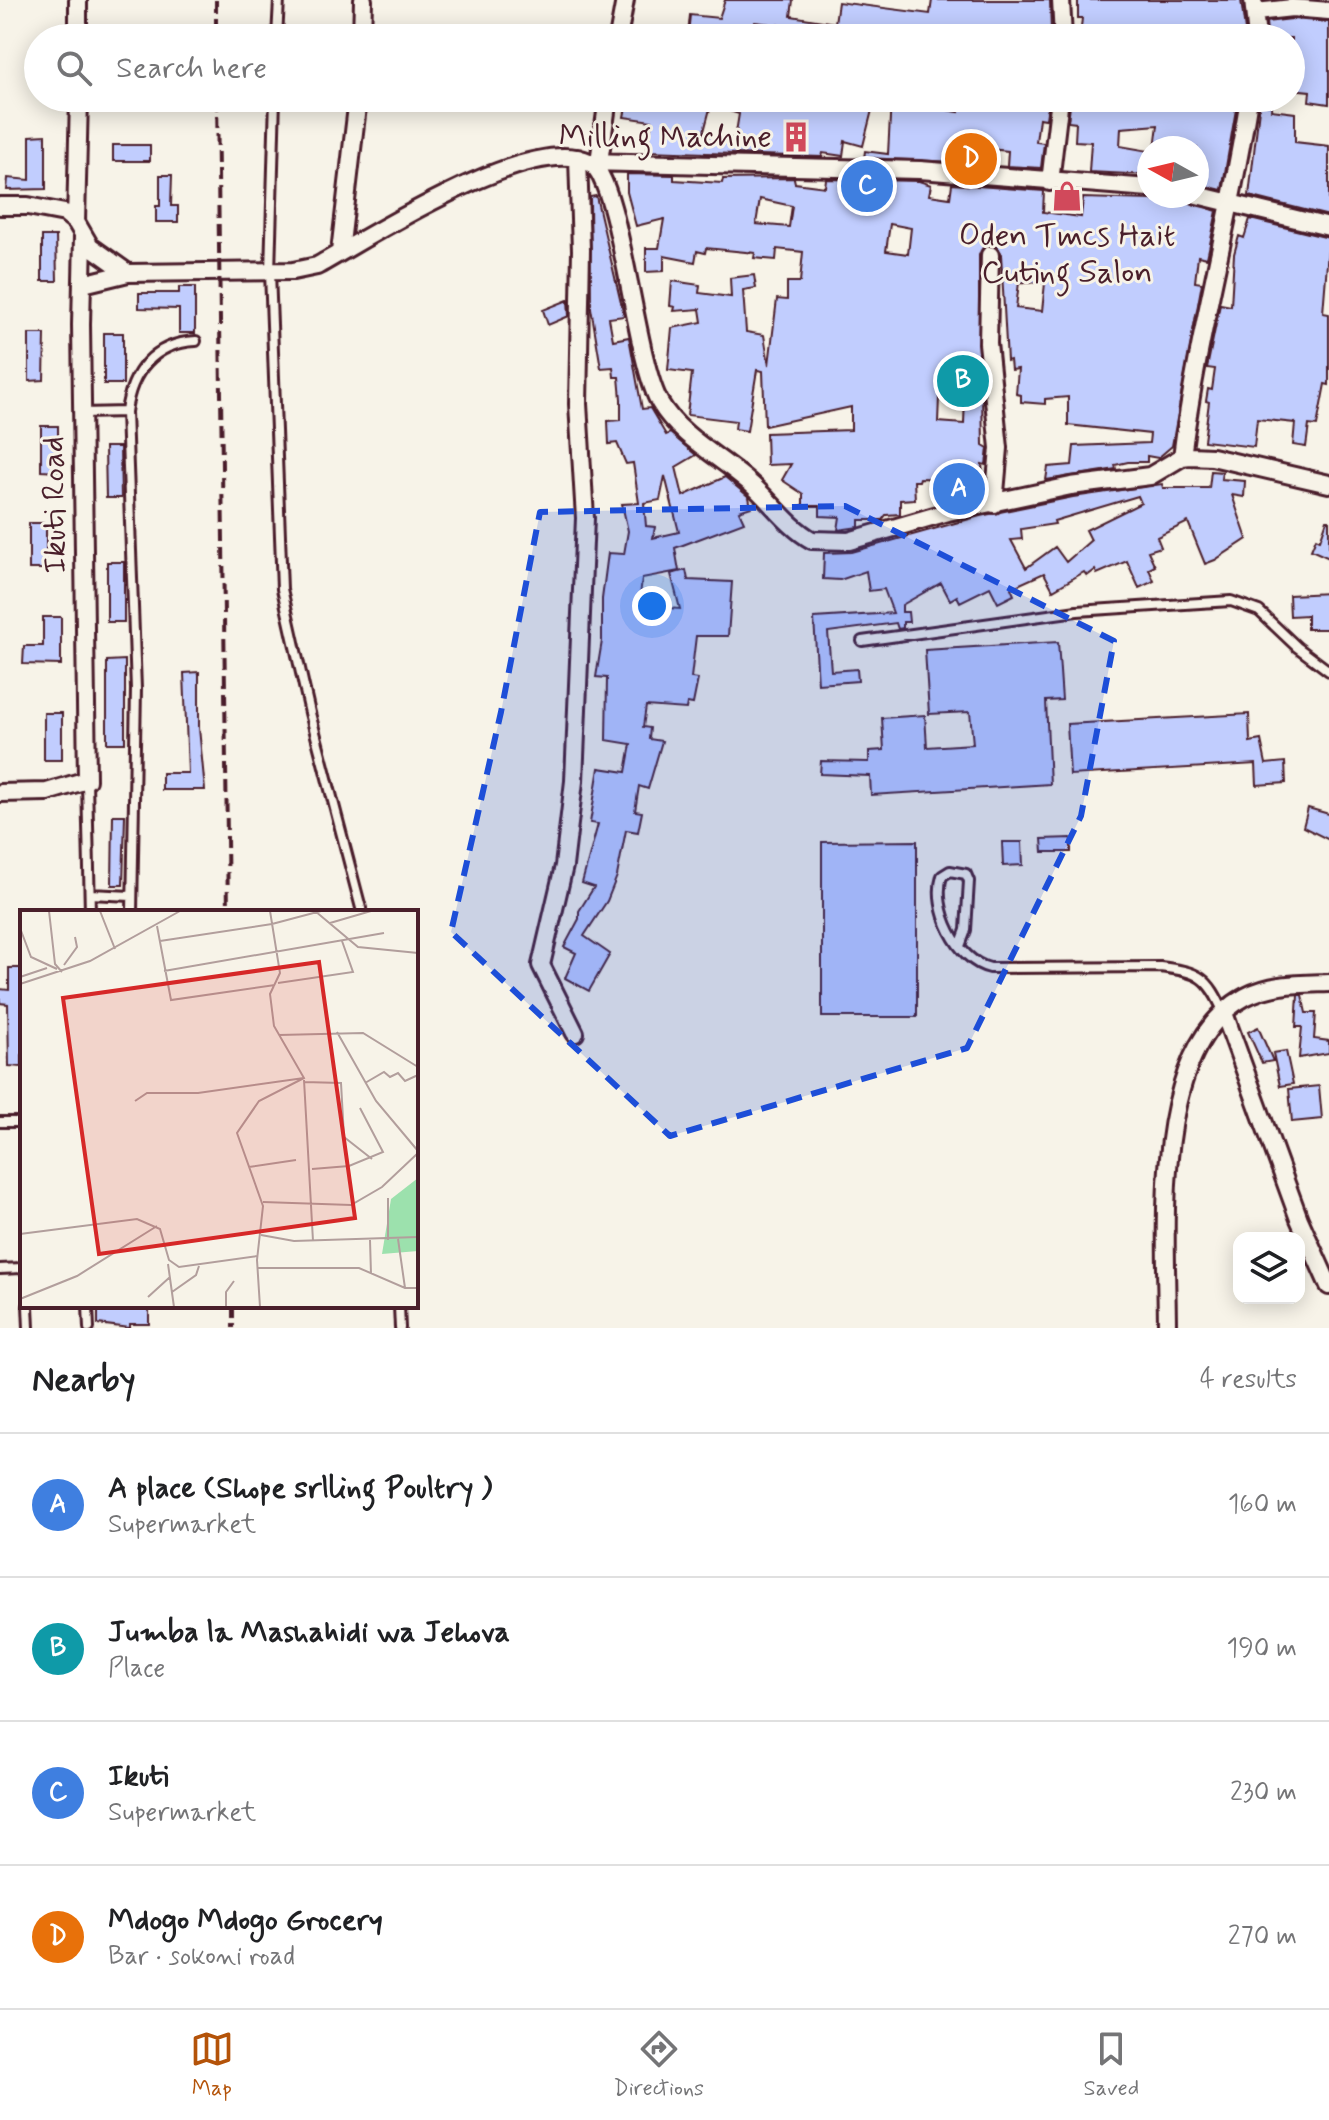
<!DOCTYPE html>
<meta charset="utf-8">
<style>
body{margin:0;font-family:Mynerve,sans-serif;background:#f6f6f6;color:#202124}
.controls{position:absolute;right:24px;bottom:24px;display:grid;overflow:hidden;border-radius:16px;box-shadow:0 4px 20px #0003}
.controls button{width:72px;height:72px;display:grid;place-items:center;padding:0;border:0;border-bottom:2px solid #e0e0e0;background:#fff;color:#202124;font:40px sans-serif}
.compass{position:absolute;left:1137px;top:136px;width:72px;height:72px;border-radius:50%;background:#fff;box-shadow:0 4px 20px #0003;rotate:278deg}
.you{position:absolute;left:652px;top:606px;width:28px;height:28px;margin:-20px;border:6px solid #fff;border-radius:50%;background:#1a73e8;box-shadow:0 0 0 12px #1a73e833}
.badge{display:grid;place-items:center;width:52px;height:52px;border-radius:50%;background:#b45309;color:#fff;font-size:26px;font-weight:700}
.pin{position:absolute;translate:-50% -50%;border:4px solid #fff;box-shadow:0 2px 8px #0006}
.list{margin:0;padding:0;list-style:none}
h2{display:flex;justify-content:space-between;align-items:center;height:104px;margin:0;padding:0 32px;font-size:34px}
h2 small{font-size:26px;font-weight:400;color:#757577}
.list li{display:grid;grid-template-columns:52px 1fr auto;gap:24px;align-items:center;box-sizing:border-box;height:144px;padding:0 32px;border-top:2px solid #e0e0e0}
.list b{display:block;font-size:30px;white-space:nowrap}
.list p{margin:0;font-size:26px;white-space:nowrap;color:#757577}
.list em{font-size:26px;font-style:normal;color:#757577}
.icon{flex:none;width:44px;height:44px;fill:none;stroke:currentColor;stroke-width:2;stroke-linecap:round;stroke-linejoin:round}
.map{position:relative;flex:none;width:1329px;height:1328px;overflow:hidden}
.search{position:absolute;background:#fff;box-shadow:0 4px 20px #0003;left:24px;right:24px;top:24px;height:88px;display:flex;align-items:center;gap:20px;box-sizing:border-box;padding:0 28px;border-radius:44px;color:#757577;font-size:30px}
.sheet{height:680px;background:#fff}
nav{display:flex;justify-content:space-around;align-items:center;box-sizing:border-box;height:112px;border-top:2px solid #e0e0e0;background:#fff;font-size:22px;color:#757577}
nav a{display:grid;justify-items:center;gap:4px}
nav .on{color:#b45309}
.map>svg:first-child{display:block}
.building{fill:#c1cdfe;stroke:#4a1f2b;stroke-width:2;fill-rule:evenodd}
.lines{fill:none;stroke-linecap:round;stroke-linejoin:round}
.service-casing{stroke:#4a1f2b;stroke-width:14}
.minor-casing{stroke:#4a1f2b;stroke-width:22}
.service{stroke:#f7f3e8;stroke-width:8}
.minor{stroke:#f7f3e8;stroke-width:16}
.rail{stroke:#4a1f2b;stroke-width:4;stroke-dasharray:12 6;stroke-linecap:butt}
.marked{fill:#1d4ed8;fill-opacity:0.2;stroke:#1d4ed8;stroke-width:6;stroke-dasharray:16 10;stroke-linejoin:round}
.labels{text-anchor:middle;dominant-baseline:central;stroke-width:6;stroke-linejoin:round;paint-order:stroke}
.poi-label{font-size:32px;fill:#4a1f2b;stroke:#f7f3e8;text-anchor:end}
.street-label{font-size:32px;fill:#4a1f2b;stroke:#f7f3e8}
.inset-road{fill:none;stroke:#b29e9c;stroke-width:2}
.view{fill:#d62828;fill-opacity:0.15;stroke:#d62828;stroke-width:4}
.inset-edge{fill:none;stroke:#4a1f2b;stroke-width:4}
</style>
<div class="map">
<svg width="1329" height="1328" viewBox="0 0 1329 1328">
<rect width="100%" height="100%" fill="#f7f3e8"/>
<filter id="ink" filterUnits="userSpaceOnUse"><feTurbulence type="fractalNoise" baseFrequency=".0125" numOctaves="2"/><feDisplacementMap in="SourceGraphic" scale="16" xChannelSelector="R" yChannelSelector="G"/><feConvolveMatrix kernelMatrix="1 2 1 2 8 2 1 2 1" color-interpolation-filters="sRGB"/></filter>
<g filter="url(#ink)">
<path class="building" d="M725,0H793L791,16L835,23L838,2L930,14L932,0H1050L1051,32L1045,31L1044,38H972L940,32L939,38H778L781,25L755,22L751,38H695L688,34L690,15L719,18Z
M1078,0H1241L1246,38L1192,33V38H1080L1082,18H1078Z
M1292,19L1329,22V104L1309,101L1310,91L1291,89V38H1274V32H1267L1266,22Z
M628,98H809L834,102V98H875L863,146L845,141L843,156L823,153L822,157L647,151L652,121L624,117ZM711,105L739,114L735,139L703,135Z
M918,98V105L959,112L962,98H1049L1046,119L1039,118L1036,142L1044,143L1041,168L1007,166L1008,151L980,148L977,163L864,158L865,151L888,154L891,99Z
M1071,98H1182V103L1221,109L1222,98H1238L1222,190L1197,184V148H1155L1158,125L1121,128L1120,146L1149,151V175L1089,172L1091,142L1075,141L1076,123L1068,122Z
M1260,100L1272,102L1271,110L1295,113V142L1329,146V216L1249,196Z
M46,135V189L7,190L8,178L30,180V136Z
M113,145H150V161H113Z
M627,174L674,175V180L722,183L723,179L794,178L795,183L825,187L826,179L919,181L931,185L929,195L950,198L952,184L1044,191L1043,212L1081,217L1083,198L1188,201L1217,211L1207,258L1198,256L1195,282L1202,283L1172,446L1158,458L1147,456V462H1128L1115,465L1116,469L1046,480L1048,467L1072,465L1074,446L1149,443L1150,434L1068,425V397L1045,399V404L1021,402V395L1016,394L1018,369L1011,370L1010,360L1007,361L1001,254L995,245H985L979,255V359H975L974,393L982,394L983,445L988,448L986,465L982,464L984,493L949,501L948,479L920,478L919,481H914L915,499L900,500V514L886,515L882,520H859V527L838,530L840,517L820,516V506H803V494L782,480L791,464L767,465L766,433L851,430V407L765,426L763,371L757,370L747,431L735,429L736,421L687,415L692,373L668,370L672,328L702,322L700,309L674,311L675,307L670,306L672,281L700,285L699,293L731,297L730,278L754,275L756,288L743,290L746,332L764,335L769,365L777,299L787,300V282H800L803,252L777,249L776,260L754,258L755,253L706,248L705,253L697,251L695,262L664,256V271L646,272V248H659L664,219L636,226L627,192ZM760,199L792,206L789,227L756,224ZM890,224L911,228L908,254L886,251ZM1019,282L1045,283L1042,311L1016,308ZM939,397H965L964,424L938,422Z
M160,175H172L171,206H178V222H156V206H160Z
M596,196L624,316L609,318L613,340L629,337L642,409L650,408L666,435L670,433L696,455L676,467L683,496L725,477L749,497L751,507L739,511L744,522L675,548L679,571L642,578L639,606L680,609L671,574L686,570L688,580L732,582L728,636H696L691,678L698,679L693,704L687,703L686,709L646,706L643,727L650,728L649,739L662,741L648,789L639,786L635,811L642,812L638,832L626,830L617,876L607,901L584,936L610,954L589,991L565,978L576,953L564,947L579,919V911L594,887L582,883L598,824L590,823L599,768L626,772L631,744L606,740L607,678L596,677L602,641V599L608,553L624,554L628,531L622,504L639,503L633,463L626,464L617,443L609,444L608,421L621,420V399L619,377H614L613,367L601,368L591,308L590,197ZM665,476L679,532L653,538L655,527L646,526L644,503L660,500Z
M1250,219L1329,238L1323,313L1329,314V385L1325,384L1317,426L1309,425L1306,447L1293,445L1295,423L1257,419L1254,447L1204,441L1209,402L1206,401L1208,389L1212,390L1215,369L1207,368L1216,324L1220,304L1231,306L1234,254L1239,236L1244,238Z
M42,236H56L57,281H42Z
M179,287H195V333H179V309L139,308V293H179Z
M568,300L569,316L548,325L543,310Z
M104,333H123V384H104Z
M29,334H45L44,380L29,381Z
M41,426H58V472L41,471Z
M105,447H120L121,498H106Z
M1211,471L1222,472L1221,479L1245,481L1244,497L1232,495L1247,539L1215,560L1205,564L1188,522L1157,537L1161,547L1148,551L1155,566L1149,569L1154,581L1139,588L1127,561L1097,574L1095,570L1087,576L1084,572L1053,590L1044,573L1011,588L1014,595L998,603L990,587L960,602L957,596L950,600L941,583L902,605V612H908L909,622H903V628L898,629L896,623L828,632L831,671L857,669L858,681L818,684L814,618L893,613L884,589L869,591L866,571L840,580L823,579L824,553L852,552L980,516L1073,497L1162,484L1163,488H1209ZM1138,496L1141,503L1086,530L1091,540L1066,562L1055,547L1026,568L1011,540L1022,539L1021,529L1055,524L1054,521Z
M1327,520H1329V558L1311,550L1316,538L1320,540Z
M29,523H46V569H29Z
M107,562H124V622H107Z
M1329,593V629H1307V615L1290,616L1289,595Z
M43,617H61V665L23,664L24,646H43Z
M1058,642L1062,700L1046,701L1050,784L871,795L870,776L820,774L821,761L869,762V751L884,750L882,718L925,715L927,747L973,744L970,712L929,714L925,650Z
M125,660V743H107V661Z
M199,672V728L205,790H162V773H188L184,673Z
M44,713H62V760H44Z
M1249,714L1250,742L1261,740L1266,764L1285,762L1286,783L1257,785L1256,764L1070,775L1067,724Z
M1308,808L1329,814V840L1303,827Z
M113,815H125L123,885H112Z
M1071,838V852H1043L1042,839Z
M917,841V1017H822V842Z
M1002,842H1022L1023,865L1003,866Z
M9,968H22V1067L9,1066L8,1004L0,1003V989L9,990Z
M1298,995H1302L1306,1013H1316L1314,1039L1329,1041V1053L1299,1058L1302,1027H1296Z
M1258,1027L1273,1061L1262,1063L1248,1032Z
M1286,1051L1293,1084L1280,1086L1273,1053Z
M1319,1086L1322,1119L1292,1122L1289,1089Z
M98,1306H149V1324H130V1328L98,1324Z"/>
<g class="lines">
<g class="service-casing">
<path id="service" d="M277,38L279,0
M275,98L270,272L282,589L310,713L362,912
M82,413L126,412
M862,641L1077,611L1231,601L1259,611L1297,647L1329,671
M87,781L90,912
M90,894L131,896
M132,912L136,689L126,412C131,372 154,343 196,341
M960,946L966,930L969,881L966,874L950,871L942,876C932,908 957,961 990,968L1160,967C1200,972 1208,977 1224,1013
M0,1122H22
M0,1269L22,1268
M28,1306L29,1328
M88,1306L89,1328
M399,1306L400,1328"/>
</g>
<g class="minor-casing">
<path id="minor" d="M78,0V38
M1061,0L1063,38
M1253,0L1257,38
M1256,12L1292,8L1329,11
M362,38L363,0
M618,38L625,0
M589,162L920,170L1149,188
M599,162L608,98
M1050,182L1060,98
M1197,195L1329,227
M0,206H28L65,213L76,222L90,246L128,273L293,271L317,266C371,236 530,133 589,162C621,177 634,359 660,403C680,437 721,457 750,483C771,501 788,527 812,540L849,541L948,512L1071,486L1150,476L1182,457L1190,456L1212,457L1329,484
M76,222L79,98
M340,252L358,98
M990,255L988,343L999,448L994,504
M83,284L128,273
M1182,457C1197,336 1231,219 1249,98
M0,793L47,792L87,780L81,325L83,236
M1224,1013L1299,1219L1329,1286
M575,1033L541,965L564,866L574,781L577,709L585,518L578,404L581,250L578,158
M1167,1328C1167,1236 1149,1049 1245,997C1272,983 1300,984 1329,983"/>
</g>
<use href="#service" class="service"/>
<use href="#minor" class="minor"/>
<path class="rail" d="M216,0V38
M217,98L228,912
M233,1306V1328"/>
</g>
</g>
<path class="marked" d="M845,506L1114,641L1081,816L967,1048L670,1136L451,932L501,712L540,512Z"/>
<defs>
<g id="building-bare" transform="scale(2.4)"><path d="M-4-6H4V6H1V3H-1V6H-4ZM-2.5-4.3h1.7v1.8h-1.7ZM.8-4.3h1.7v1.8H.8ZM-2.5-1h1.7V.8h-1.7ZM.8-1h1.7V.8H.8Z" fill="#d1495b" stroke="#f7f3e8" stroke-width="2.5" paint-order="stroke"/></g>
<g id="shop-bare" transform="scale(2.4)"><path d="M-5-2.5h2.3a2.7 3.5 0 0 1 5.4 0H5L5.5 6h-11ZM-1.5-2.5h3a1.5 2.3 0 0 0-3 0Z" fill="#d1495b" stroke="#f7f3e8" stroke-width="2.5" paint-order="stroke"/></g>
</defs>
<g fill-rule="evenodd">
<use href="#building-bare" x="796" y="137"/>
<use href="#shop-bare" x="1067" y="196"/>
</g>
<g class="labels">
<g class="poi-label">
<text x="772" y="137">Milling Machine</text>
<text x="1067" y="236" text-anchor="middle">Oden Tmcs Hait<tspan x="1067" dy="37">Cuting Salon</tspan></text>
</g>
<g class="street-label">
<text transform="translate(55 505) rotate(-91)">Ikuti Road</text>
</g>
</g>
<g transform="translate(20 910)">
<rect width="398" height="398" fill="#f7f3e8"/>
<path d="M398,268V341L362,344L371,289Z" fill="#9ce1ad"/>
<path class="inset-road" d="M29,1L35,54L42,62M80,1L95,39M295,1L338,37L398,43M310,13L351,1M252,14L301,1M137,16L151,90L255,75M0,18L11,47L37,59M140,31L252,14M44,55L57,37L55,27M144,61L364,23M0,67L27,58M258,73L333,62L322,31M0,74L70,51L160,1M317,122L356,191L398,241M259,125L343,123L398,157M284,170L293,331M284,172L321,173L324,227L352,249M345,173L364,162L370,167L378,163L385,171L398,165M115,191L127,183H178L284,168M229,257L276,250M292,259L329,256L363,242L340,198M243,292L331,295L362,277L398,243M0,324L117,309L140,319L149,350L159,357L237,346M241,325L274,331L398,327M378,329L385,378M350,330L351,364M368,330V288M148,354L154,397M237,358H339L385,378H398M152,382L176,365L179,356M128,387L150,367M0,389L57,366L137,316M206,397V382L214,371M240,397L237,350L243,296L217,223L239,191L284,168L254,116L250,84L260,63L250,1"/>
<path class="view" d="M299,52L335,308L79,344L43,88Z"/>
<rect width="398" height="398" class="inset-edge"/>
</g>
</svg>
<div class="controls">
<button><svg class="icon" aria-label="layers" viewBox="0 0 24 24"><path d="M12 4l9 5-9 5-9-5zM3 14l9 5 9-5"/></svg></button>
</div>
<svg class="compass" viewBox="-18 -18 36 36"><path d="M0-13l5 13h-10z" fill="#e53935"/><path d="M0 13l5-13h-10z" fill="#757577"/></svg>
<div class="you"></div>
<div class="pin badge" style="left:959px;top:489px;background:#3f7fe0">A</div>
<div class="pin badge" style="left:963px;top:381px;background:#0f9aa8">B</div>
<div class="pin badge" style="left:867px;top:186px;background:#3f7fe0">C</div>
<div class="pin badge" style="left:971px;top:159px;background:#e8710a">D</div>
<div class="search"><svg class="icon" aria-label="search" viewBox="0 0 24 24"><circle cx="10" cy="10" r="6"/><path d="M15 15l6 6"/></svg>Search here</div>
</div>
<section class="sheet">
<h2>Nearby<small>4 results</small></h2>
<ul class="list">
<li><span class="badge" style="background:#3f7fe0">A</span><div><b>A place (Shope srlling Poultry )</b><p>Supermarket</p></div><em>160 m</em></li>
<li><span class="badge" style="background:#0f9aa8">B</span><div><b>Jumba la Mashahidi wa Jehova</b><p>Place</p></div><em>190 m</em></li>
<li><span class="badge" style="background:#3f7fe0">C</span><div><b>Ikuti</b><p>Supermarket</p></div><em>230 m</em></li>
<li><span class="badge" style="background:#e8710a">D</span><div><b>Mdogo Mdogo Grocery</b><p>Bar · sokoni road</p></div><em>270 m</em></li>
</ul>
</section>
<nav>
<a class="on"><svg class="icon" aria-label="map" viewBox="0 0 24 24"><path d="M3 6l6-2 6 2 6-2v14l-6 2-6-2-6 2zM9 4v14M15 6v14"/></svg>Map</a>
<a><svg class="icon" aria-label="directions" viewBox="0 0 24 24"><path d="M12 3l9 9-9 9-9-9zM9 14v-3h6M13 9l2 2-2 2"/></svg>Directions</a>
<a><svg class="icon" aria-label="saved" viewBox="0 0 24 24"><path d="M7 4h10v16l-5-4-5 4z"/></svg>Saved</a>
</nav>
